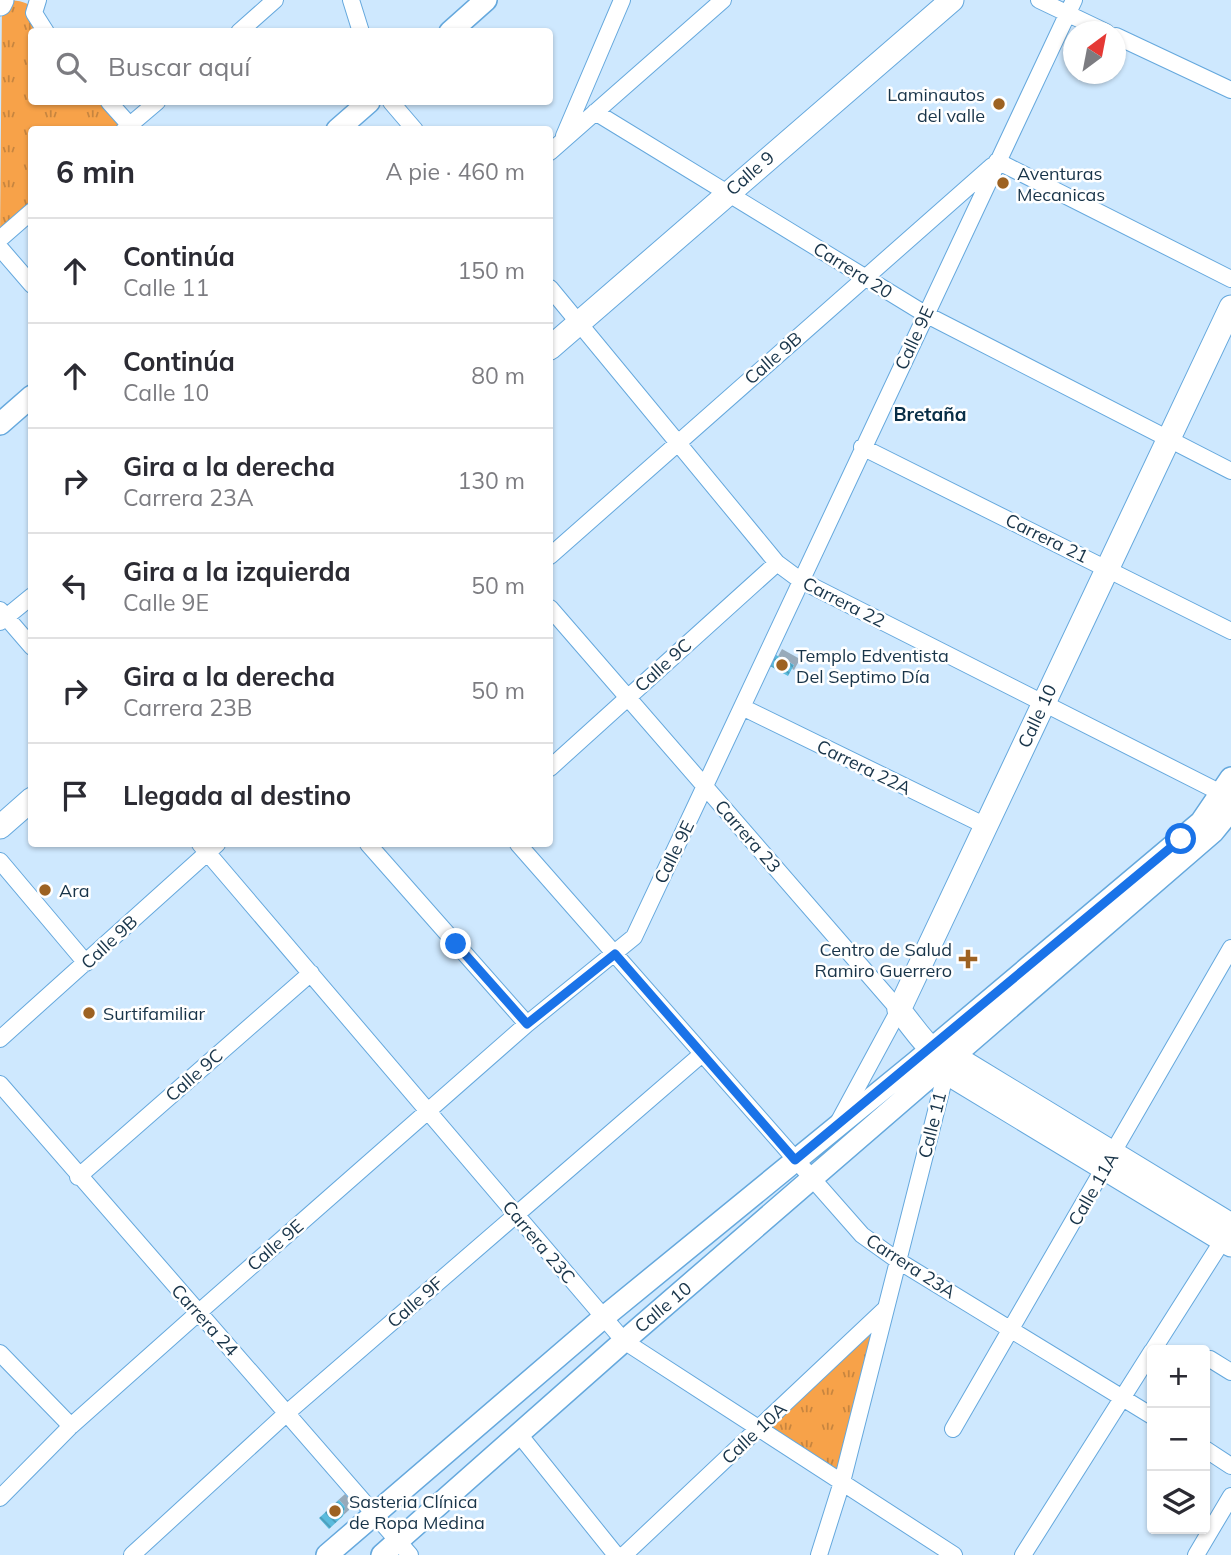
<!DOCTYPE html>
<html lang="es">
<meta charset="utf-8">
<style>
body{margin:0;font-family:Mulish,sans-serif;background:#f7f7f7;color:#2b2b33}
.controls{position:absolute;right:21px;bottom:21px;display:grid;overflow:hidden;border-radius:7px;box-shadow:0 2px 5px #0004}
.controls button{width:63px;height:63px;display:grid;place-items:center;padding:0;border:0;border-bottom:2px solid #e1e1e2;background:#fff;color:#2b2b33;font:35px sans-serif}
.compass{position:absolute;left:1063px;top:21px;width:63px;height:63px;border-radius:50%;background:#fff;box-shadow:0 2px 5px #0004;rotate:32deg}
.stop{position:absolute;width:21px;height:21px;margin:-16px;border:5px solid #1a73e8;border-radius:50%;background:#fff}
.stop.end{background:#1a73e8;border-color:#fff;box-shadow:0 2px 7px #0008}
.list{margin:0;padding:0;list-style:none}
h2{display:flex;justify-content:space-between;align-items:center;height:91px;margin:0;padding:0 28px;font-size:30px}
h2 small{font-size:23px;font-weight:400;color:#7c7c81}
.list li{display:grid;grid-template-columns:46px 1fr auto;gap:21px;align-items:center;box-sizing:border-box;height:105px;padding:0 28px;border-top:2px solid #e1e1e2}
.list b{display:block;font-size:26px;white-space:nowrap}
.list p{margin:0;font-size:23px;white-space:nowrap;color:#7c7c81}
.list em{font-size:23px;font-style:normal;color:#7c7c81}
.icon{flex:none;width:38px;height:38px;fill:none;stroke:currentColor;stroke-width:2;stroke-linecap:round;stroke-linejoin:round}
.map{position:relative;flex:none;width:1231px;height:1555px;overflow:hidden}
.search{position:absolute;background:#fff;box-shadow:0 2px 5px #0004;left:28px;top:28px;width:525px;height:77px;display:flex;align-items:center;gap:18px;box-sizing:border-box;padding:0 24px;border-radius:7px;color:#7c7c81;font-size:26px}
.panel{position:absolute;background:#fff;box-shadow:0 2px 5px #0004;left:28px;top:126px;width:525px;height:721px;border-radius:7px}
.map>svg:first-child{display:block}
.park{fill:url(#park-tufts)}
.building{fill:url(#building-back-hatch);filter:url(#shadow)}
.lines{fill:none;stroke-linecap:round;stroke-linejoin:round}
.minor-casing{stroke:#65a8dd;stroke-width:18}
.tertiary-casing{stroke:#65a8dd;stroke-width:24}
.secondary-casing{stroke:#65a8dd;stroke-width:25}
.minor{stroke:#fff;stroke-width:16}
.tertiary{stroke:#fff;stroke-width:21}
.secondary{stroke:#fff;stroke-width:23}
.route{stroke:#1a73e8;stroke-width:9}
.poi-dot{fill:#9d6222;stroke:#fff;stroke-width:2.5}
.labels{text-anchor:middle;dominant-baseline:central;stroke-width:5;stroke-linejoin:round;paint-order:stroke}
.poi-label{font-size:18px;fill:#183449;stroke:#fff;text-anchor:start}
.street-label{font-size:18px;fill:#183449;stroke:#fff}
.neighbourhood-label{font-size:19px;font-weight:bold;fill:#082e47;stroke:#fff}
</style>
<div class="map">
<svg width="1231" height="1555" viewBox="0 0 1231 1555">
<defs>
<pattern id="park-tufts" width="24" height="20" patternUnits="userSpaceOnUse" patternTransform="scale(1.75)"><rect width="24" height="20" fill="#f7a249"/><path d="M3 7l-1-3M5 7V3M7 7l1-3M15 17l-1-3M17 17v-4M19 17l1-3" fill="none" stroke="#c7853f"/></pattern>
<pattern id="building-back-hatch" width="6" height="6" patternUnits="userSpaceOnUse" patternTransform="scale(1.75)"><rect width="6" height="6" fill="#5abbdd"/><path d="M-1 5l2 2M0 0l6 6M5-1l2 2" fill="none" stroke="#4999b5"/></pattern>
<filter id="shadow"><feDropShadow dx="6" dy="-6" stdDeviation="0" flood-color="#0004"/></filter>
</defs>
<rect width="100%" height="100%" fill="#cee8fe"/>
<path class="park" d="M2,0C32,0 34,6 46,31L32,32V102H109L124,130H32L31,211L0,239Z
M884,1310L842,1482L761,1428Z"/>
<path class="building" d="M776,655L794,665L788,676L770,666Z
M339,1500L345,1507L343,1516L329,1529L319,1518Z"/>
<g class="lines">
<g class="minor-casing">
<path id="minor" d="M38,0L34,13L46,32
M351,0L361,32
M1039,0L1106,32
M239,32L275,0
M1116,36L1231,90
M109,102L134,130
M391,102L415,130
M595,112L925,314L1231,471
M124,130L157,102
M564,136L622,0
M550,152L723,0
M997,161L1231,279
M0,239L32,211
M0,248L32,285
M550,288L777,563L800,580L1231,798
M862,447L1231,631
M550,556L992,166
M550,608L899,1010L839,1121
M0,610L32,647
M0,622L32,596
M742,707L986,826
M550,768L777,563
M200,844L624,1341L954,1555
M368,844L527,1024
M518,844L862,1235L897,1260L1152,1416
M0,861L86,963
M0,1039L217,844
M0,1084L410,1555
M78,1177L311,973
M1153,1350L1228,1232
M0,1353L71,1426
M1210,1359L1231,1372
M953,1429L1231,948
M518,1433L616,1555
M1205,1449L1231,1466
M0,1498L71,1426L198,1313L527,1024L634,937L1074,0
M132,1555L288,1412L702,1054
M624,1555L884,1310
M819,1555L842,1482L948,1064
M1023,1555L1152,1351
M1196,1555L1231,1496"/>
</g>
<g class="tertiary-casing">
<path id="tertiary" d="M450,32L486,0
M337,130L369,102
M0,424L32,396
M327,1555L604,1317L916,1062L1201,822L1231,778
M382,1555L624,1341L1213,832L1231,810"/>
</g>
<g class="secondary-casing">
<path id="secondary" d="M0,4L2,0
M1231,307L899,1010C919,1033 933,1063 965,1063L1231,1225
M550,348L952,0
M0,827L32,799
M949,1063L952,1076L1231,1245"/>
</g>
<use href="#minor" class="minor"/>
<use href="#tertiary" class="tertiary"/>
<use href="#secondary" class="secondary"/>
</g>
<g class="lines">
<path class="route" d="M456,944L527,1024L615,954L795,1160L1181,839"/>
</g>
<g class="poi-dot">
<circle cx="999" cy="104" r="7"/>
<circle cx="1003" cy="183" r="7"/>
<circle cx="782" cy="665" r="7"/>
<circle cx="45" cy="890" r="7"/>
<path d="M964.5 948.5h7v7h7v7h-7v7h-7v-7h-7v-7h7z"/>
<circle cx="89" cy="1013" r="7"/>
<circle cx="335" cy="1511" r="7"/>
</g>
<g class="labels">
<g class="poi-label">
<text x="985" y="94" text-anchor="end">Laminautos<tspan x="985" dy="21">del valle</tspan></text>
<text x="1017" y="173">Aventuras<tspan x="1017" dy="21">Mecanicas</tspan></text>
<text x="796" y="655">Templo Edventista<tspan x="796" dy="21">Del Septimo Día</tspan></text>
<text x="59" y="890">Ara</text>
<text x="952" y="949" text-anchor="end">Centro de Salud<tspan x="952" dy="21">Ramiro Guerrero</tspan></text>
<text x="103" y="1013">Surtifamiliar</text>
<text x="349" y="1501">Sasteria Clínica<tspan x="349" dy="21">de Ropa Medina</tspan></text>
</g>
<g class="street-label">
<text transform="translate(750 173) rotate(-41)">Calle 9</text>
<text transform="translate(853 270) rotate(32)">Carrera 20</text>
<text transform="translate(914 338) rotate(-65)">Calle 9E</text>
<text transform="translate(773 358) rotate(-41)">Calle 9B</text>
<text transform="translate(1047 538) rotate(26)">Carrera 21</text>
<text transform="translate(844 602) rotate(27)">Carrera 22</text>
<text transform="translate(663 665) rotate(-42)">Calle 9C</text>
<text transform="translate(1037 716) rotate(-65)">Calle 10</text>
<text transform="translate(864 767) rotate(26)">Carrera 22A</text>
<text transform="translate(748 836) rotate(49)">Carrera 23</text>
<text transform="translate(674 852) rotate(-64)">Calle 9E</text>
<text transform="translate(109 942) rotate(-43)">Calle 9B</text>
<text transform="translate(194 1075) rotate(-41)">Calle 9C</text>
<text transform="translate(932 1125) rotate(-76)">Calle 11</text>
<text transform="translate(1093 1189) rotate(-60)">Calle 11A</text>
<text transform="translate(539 1242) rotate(50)">Carrera 23C</text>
<text transform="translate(275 1245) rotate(-41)">Calle 9E</text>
<text transform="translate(911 1266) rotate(33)">Carrera 23A</text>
<text transform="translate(415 1302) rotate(-41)">Calle 9F</text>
<text transform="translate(663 1307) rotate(-40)">Calle 10</text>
<text transform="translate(205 1320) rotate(48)">Carrera 24</text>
<text transform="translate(754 1433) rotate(-43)">Calle 10A</text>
</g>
<g class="neighbourhood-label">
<text x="930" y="414">Bretaña</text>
</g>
</g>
</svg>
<div class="controls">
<button>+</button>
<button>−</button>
<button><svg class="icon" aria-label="layers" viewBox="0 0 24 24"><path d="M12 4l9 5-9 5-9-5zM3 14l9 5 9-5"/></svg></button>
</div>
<svg class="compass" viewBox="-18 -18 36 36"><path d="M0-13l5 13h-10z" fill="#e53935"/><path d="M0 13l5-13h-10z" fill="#7c7c81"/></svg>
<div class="stop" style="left:1181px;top:839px"></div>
<div class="stop end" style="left:456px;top:944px"></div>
<div class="search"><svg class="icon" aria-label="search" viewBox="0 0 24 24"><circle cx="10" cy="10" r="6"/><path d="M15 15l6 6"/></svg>Buscar aquí</div>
<section class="panel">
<h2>6 min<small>A pie · 460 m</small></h2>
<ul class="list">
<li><svg class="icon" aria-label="ahead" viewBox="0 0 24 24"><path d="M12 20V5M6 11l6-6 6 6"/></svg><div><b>Continúa</b><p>Calle 11</p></div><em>150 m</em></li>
<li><svg class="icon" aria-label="ahead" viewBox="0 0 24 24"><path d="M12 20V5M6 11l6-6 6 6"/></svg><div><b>Continúa</b><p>Calle 10</p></div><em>80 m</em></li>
<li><svg class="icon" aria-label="right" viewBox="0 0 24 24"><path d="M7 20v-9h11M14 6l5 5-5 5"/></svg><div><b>Gira a la derecha</b><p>Carrera 23A</p></div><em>130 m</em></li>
<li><svg class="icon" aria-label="left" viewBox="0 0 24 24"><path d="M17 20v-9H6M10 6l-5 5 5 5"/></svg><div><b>Gira a la izquierda</b><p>Calle 9E</p></div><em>50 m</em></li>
<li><svg class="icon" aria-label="right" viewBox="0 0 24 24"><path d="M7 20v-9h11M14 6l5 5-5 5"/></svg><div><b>Gira a la derecha</b><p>Carrera 23B</p></div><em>50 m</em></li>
<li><svg class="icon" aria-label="arrive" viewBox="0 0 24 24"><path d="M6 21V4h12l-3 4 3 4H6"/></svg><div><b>Llegada al destino</b></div></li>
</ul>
</section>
</div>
